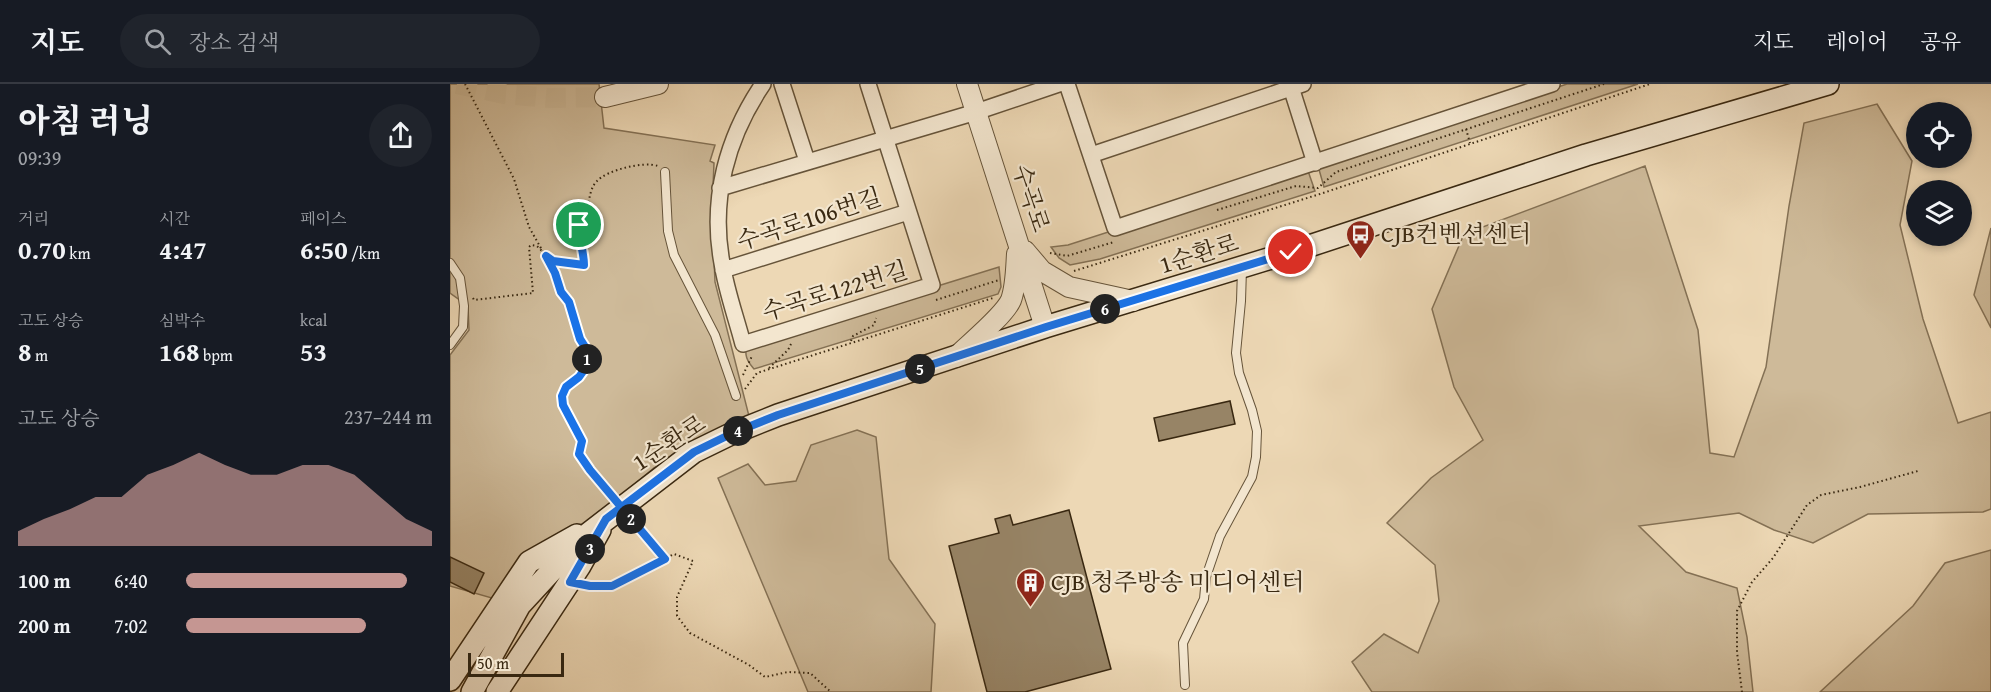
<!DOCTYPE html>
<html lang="ko">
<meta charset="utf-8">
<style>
:root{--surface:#171b24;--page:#20242c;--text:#f1f3f6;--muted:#9ea1a6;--line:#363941;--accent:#c59692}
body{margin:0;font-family:"Gentium Book Plus","Noto Serif KR",serif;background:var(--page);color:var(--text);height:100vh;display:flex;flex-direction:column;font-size:22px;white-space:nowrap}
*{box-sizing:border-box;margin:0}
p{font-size:20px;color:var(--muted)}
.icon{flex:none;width:33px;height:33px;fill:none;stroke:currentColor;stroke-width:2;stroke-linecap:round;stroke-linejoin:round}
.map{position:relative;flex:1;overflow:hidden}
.panel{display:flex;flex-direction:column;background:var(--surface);width:450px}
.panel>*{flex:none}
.controls{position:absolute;left:1456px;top:18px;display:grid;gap:12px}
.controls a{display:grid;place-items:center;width:66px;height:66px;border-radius:50%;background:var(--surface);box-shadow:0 3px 9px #0003;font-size:30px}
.scale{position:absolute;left:18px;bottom:15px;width:96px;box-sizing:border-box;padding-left:6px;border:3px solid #392811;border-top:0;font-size:16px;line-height:21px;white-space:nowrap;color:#392811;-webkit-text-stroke:4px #f3e6cf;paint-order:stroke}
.pin{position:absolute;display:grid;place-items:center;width:51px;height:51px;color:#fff;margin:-26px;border:3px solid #fff;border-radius:50%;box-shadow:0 2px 6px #0007}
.km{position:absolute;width:30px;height:30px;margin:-15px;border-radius:50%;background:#222;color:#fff;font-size:16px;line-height:30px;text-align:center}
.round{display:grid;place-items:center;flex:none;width:63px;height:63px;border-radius:32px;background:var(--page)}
.summary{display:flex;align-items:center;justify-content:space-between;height:102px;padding:0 18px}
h1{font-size:33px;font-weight:800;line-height:45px}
.figures{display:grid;grid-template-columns:repeat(3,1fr);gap:9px;height:102px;padding:6px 18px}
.figures div{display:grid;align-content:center}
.figures b{font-size:26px;font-weight:800}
.figures small{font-size:16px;font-weight:400}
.figures p{font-size:16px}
.chart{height:168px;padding:12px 18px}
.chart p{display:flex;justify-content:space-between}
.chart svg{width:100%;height:108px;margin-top:6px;fill:var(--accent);opacity:.7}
ul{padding:0 18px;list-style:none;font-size:20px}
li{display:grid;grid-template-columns:96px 72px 1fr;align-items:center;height:45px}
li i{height:15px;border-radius:8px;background:var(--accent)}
header{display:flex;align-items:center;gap:36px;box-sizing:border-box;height:84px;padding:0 30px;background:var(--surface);border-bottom:2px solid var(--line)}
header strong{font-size:28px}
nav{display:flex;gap:33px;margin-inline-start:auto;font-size:21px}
.search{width:420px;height:54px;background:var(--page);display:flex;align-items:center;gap:15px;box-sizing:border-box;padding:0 21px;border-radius:33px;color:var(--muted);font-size:22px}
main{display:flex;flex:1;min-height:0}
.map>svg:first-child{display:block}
.green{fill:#ceba99;stroke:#847155;stroke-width:1.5}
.building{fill:#978466;stroke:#392811;stroke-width:1.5}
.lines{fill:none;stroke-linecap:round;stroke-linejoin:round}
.tertiary-tunnel{stroke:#c9b594;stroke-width:20;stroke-dasharray:20 10;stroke-linecap:butt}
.service-casing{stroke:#66543a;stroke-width:10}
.minor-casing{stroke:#66543a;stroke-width:18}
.tertiary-casing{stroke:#66543a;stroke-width:22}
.secondary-casing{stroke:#392811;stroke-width:24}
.path{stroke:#392811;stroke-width:2;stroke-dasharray:1.5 3;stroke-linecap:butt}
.service{stroke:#f3e6cf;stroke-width:8}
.minor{stroke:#f3e6cf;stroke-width:15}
.tertiary{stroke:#f3e6cf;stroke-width:20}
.secondary{stroke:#f3e6cf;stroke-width:21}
.path-bridge{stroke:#392811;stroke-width:2;stroke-dasharray:1.5 3;stroke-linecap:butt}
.route-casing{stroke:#fff;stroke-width:12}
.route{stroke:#1a73e8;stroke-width:8}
.labels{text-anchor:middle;stroke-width:4.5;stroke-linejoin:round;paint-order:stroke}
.street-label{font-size:24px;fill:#392811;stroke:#f3e6cf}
.poi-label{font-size:24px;fill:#392811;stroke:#f3e6cf;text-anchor:start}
</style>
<header>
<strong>지도</strong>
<div class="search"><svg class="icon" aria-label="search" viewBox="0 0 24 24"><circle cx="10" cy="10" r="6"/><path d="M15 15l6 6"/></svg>장소 검색</div>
<nav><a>지도</a><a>레이어</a><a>공유</a></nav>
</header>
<main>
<section class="panel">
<div class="summary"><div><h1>아침 러닝</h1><p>09:39</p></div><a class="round"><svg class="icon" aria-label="share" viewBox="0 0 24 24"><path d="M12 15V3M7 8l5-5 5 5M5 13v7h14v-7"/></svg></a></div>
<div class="figures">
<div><p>거리</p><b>0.70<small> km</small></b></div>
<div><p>시간</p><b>4:47</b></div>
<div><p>페이스</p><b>6:50<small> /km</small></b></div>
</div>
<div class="figures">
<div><p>고도 상승</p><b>8<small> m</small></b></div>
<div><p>심박수</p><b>168<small> bpm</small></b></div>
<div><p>kcal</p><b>53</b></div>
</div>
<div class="chart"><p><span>고도 상승</span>237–244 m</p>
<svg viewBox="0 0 160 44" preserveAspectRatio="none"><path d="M0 44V38L10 33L20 29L30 24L40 24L50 15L60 11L70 6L80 11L90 15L100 15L110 11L120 11L130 15L140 24L150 33L160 38V44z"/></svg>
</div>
<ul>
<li><b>100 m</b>6:40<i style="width:90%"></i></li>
<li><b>200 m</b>7:02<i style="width:73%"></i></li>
</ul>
</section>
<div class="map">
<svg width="1541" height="608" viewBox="0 0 1541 608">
<rect width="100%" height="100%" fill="#edd8b5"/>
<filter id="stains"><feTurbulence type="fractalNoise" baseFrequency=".00333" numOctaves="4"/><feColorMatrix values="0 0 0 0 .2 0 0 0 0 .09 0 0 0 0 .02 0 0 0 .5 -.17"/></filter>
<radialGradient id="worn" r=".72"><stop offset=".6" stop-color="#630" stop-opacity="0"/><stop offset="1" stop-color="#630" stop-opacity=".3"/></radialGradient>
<path class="green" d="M0,0H149L154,44L265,61L260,77L264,79L262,127L265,198L300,336L204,384L91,479L59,519L0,502V271L19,246L18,222L0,209Z
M1117,0H1188L874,103L868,82Z
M1427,20L1462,77L1450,141L1473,235L1508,339L1541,328V425L1533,428L1418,430L1363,459L1324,446L1289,429L1189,442L1236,488L1287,504L1297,553L1303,608H922L902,578L934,550L968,569L989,517L985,481L937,439L981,394L1033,356L1004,303L982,225L1014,150L1195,82L1248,246L1260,369L1284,373L1316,283L1339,122L1354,39Z
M857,84L865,107L650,175L620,181L609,174L601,163L618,161Z
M1541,144V244L1524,211Z
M549,183L551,203L548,210L304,285C297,277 294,271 297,261Z
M407,346L426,353L439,475L485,540L481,608H358L268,394L298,380L315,401L346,397L361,361Z
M1541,466V608H1370L1463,522L1495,479Z"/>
<path class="building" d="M780,317L785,340L709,357L704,334Z
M619,426L661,585L575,608H537L499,462L549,449L545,435L560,431L563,441Z
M0,473L34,489L24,510L0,498Z"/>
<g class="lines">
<path class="tertiary-tunnel" d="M7,0L54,10L100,14L155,13"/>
<defs>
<path id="service" d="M215,88L218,147L224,171L265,251L286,312
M0,179L10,194L14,222L13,243L0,261
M735,601L733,559L754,515L756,493L770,452L802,393L806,373L807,347L802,326L789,289L786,269L791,217L792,185"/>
<path id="minor" d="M313,0C277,53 260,115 272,179C276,206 286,233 293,260L482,201L418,0
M332,0L357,77
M617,0L665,144L1102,0
M840,0L865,79
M641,71L853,0
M270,104L526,28L609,0
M273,186L458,128"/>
<path id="tertiary" d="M517,0L595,243
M155,13L208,0
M575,167L592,187L619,203L683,217
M506,273C519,260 554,232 561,216C566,202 566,185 567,170"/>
<path id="secondary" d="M0,596L79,478L127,451
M22,608L70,521L131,455L244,368L283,349L328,331L595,243L841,168L1136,71L1378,0
M47,608L130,482L150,446"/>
</defs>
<use href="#service" class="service-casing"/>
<use href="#minor" class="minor-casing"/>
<use href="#tertiary" class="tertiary-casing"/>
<use href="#secondary" class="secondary-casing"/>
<path class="path" d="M15,0L64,95L79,143L105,189L111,208L119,218L130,255L137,265V276L134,286L129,293L116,303L112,312L113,321L132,357L129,370L140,386
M1016,45L1020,59
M767,126L846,102L868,104L886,88L1154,0
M600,169L617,172L664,158
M97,173L103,177L134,181C134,169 127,156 129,144C130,138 134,133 136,127C140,117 139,105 147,97C157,86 194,77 208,82
M624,187L870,110L1200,0
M23,214L24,216L83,209L79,163L81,161L87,162L94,169
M486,216L549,196
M401,257L403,252L424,241L426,234
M319,284L338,266L341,260
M293,291L302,272
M295,305L307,289L543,214
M138,502H162L224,470L243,477L227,513V532L240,549L299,581L315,593L338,588L360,589L381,608
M1292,608L1287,568V527L1302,498L1323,474L1357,421L1371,411L1410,403L1468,387"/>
<use href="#service" class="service"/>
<use href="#minor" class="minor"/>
<use href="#tertiary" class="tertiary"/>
<use href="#secondary" class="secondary"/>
<path class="path-bridge" d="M140,386L215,475"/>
</g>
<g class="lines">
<defs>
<path id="route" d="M129,141C128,154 134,167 134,181L103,177L96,172L105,189L111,208L119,218L130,255L137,266V276L134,286L129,293L116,303L112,312L113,321L132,357L129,370L140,386L215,475L162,502H140L120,498L156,435L244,368L283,349L328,331L596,243L841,168"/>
</defs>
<use href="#route" class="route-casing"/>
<use href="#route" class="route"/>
</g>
<defs>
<symbol id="bus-pin" viewBox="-11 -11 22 30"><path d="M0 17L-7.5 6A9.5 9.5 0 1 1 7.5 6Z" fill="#8f2418" stroke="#f3e6cf"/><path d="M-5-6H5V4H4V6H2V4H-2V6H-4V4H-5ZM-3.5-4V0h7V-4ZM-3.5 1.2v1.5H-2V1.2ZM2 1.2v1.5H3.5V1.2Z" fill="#fff"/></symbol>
<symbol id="building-pin" viewBox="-11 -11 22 30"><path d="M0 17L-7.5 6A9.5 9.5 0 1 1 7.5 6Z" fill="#8f2418" stroke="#f3e6cf"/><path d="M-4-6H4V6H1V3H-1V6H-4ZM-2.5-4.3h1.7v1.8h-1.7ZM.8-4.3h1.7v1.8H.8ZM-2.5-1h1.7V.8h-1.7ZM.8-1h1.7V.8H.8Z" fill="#fff"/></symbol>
</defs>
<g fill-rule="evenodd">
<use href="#bus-pin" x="894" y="134" width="33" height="45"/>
<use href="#building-pin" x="564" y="482" width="33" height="45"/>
</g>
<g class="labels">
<g class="street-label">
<text transform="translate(581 114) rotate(72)" y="8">수곡로</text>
<text transform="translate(359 135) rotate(-18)" y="8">수곡로106번길</text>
<text transform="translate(749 170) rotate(-17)" y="8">1순환로</text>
<text transform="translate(385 207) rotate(-17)" y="8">수곡로122번길</text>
<text transform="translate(219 359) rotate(-33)" y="8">1순환로</text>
</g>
<g class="poi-label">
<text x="931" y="158">CJB컨벤션센터</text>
<text x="601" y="506">CJB 청주방송 미디어센터</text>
</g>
</g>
<rect width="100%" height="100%" filter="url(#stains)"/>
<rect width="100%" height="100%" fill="url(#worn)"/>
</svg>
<div class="controls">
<a><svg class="icon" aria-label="locate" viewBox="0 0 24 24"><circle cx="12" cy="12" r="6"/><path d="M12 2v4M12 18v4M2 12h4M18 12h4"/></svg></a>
<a><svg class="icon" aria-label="layers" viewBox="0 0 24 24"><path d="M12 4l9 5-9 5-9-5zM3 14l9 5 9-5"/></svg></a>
</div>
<div class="scale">50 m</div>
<div class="pin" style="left:129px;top:141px;background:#1e9e55"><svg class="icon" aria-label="arrive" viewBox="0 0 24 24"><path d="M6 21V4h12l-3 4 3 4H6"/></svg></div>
<div class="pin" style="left:841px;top:168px;background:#d93025"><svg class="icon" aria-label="check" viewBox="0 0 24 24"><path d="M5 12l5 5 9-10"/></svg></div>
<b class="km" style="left:137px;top:275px">1</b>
<b class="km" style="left:181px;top:435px">2</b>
<b class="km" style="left:140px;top:465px">3</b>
<b class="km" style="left:288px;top:347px">4</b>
<b class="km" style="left:470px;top:285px">5</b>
<b class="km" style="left:655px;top:225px">6</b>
</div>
</main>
